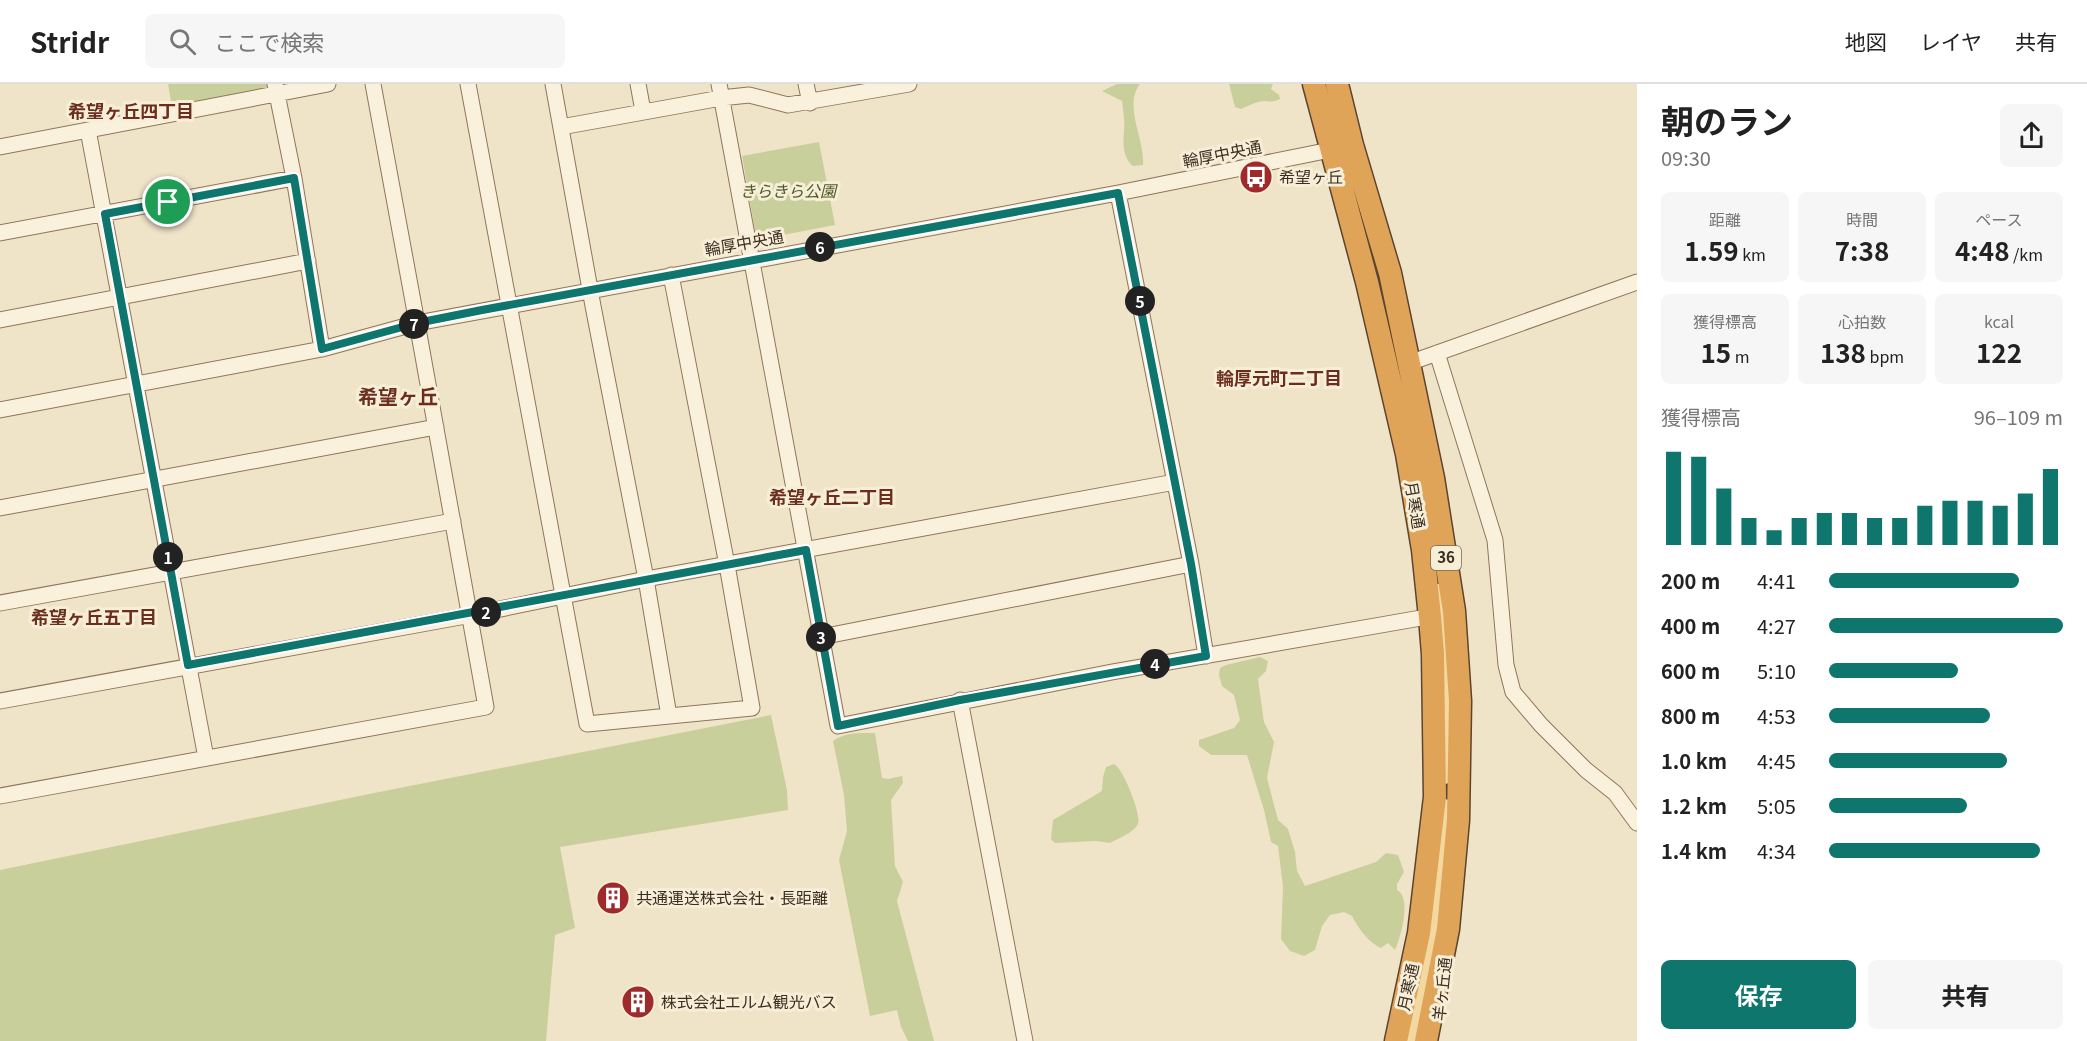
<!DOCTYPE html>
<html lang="ja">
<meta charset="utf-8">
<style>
:root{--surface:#fff;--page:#f6f6f6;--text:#222;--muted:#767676;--line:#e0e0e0;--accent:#0f766e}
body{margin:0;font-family:Georgia,"Noto Sans JP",serif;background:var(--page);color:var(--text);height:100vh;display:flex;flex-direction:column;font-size:22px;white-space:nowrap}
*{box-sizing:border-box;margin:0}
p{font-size:20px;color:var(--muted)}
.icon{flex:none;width:33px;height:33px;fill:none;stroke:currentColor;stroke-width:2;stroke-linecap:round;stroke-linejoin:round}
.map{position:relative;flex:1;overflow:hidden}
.details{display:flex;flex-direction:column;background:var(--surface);width:450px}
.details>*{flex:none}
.pin{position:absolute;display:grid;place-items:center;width:51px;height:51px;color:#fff;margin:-26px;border:3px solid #fff;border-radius:50%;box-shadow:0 2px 6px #0007}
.km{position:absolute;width:30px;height:30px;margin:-15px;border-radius:50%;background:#222;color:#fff;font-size:16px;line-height:30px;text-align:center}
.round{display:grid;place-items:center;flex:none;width:63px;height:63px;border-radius:9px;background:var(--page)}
.summary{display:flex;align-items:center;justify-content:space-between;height:102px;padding:0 24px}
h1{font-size:33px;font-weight:700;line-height:45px}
.metrics{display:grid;grid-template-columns:repeat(3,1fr);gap:9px;height:102px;padding:6px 24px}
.metrics div{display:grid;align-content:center;border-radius:9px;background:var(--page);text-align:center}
.metrics b{font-size:26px;font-weight:700}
.metrics small{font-size:16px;font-weight:400}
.metrics p{font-size:16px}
.chart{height:168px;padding:12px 24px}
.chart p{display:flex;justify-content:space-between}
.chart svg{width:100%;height:108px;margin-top:6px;stroke:var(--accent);stroke-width:6}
.cta{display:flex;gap:12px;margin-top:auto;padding:12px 24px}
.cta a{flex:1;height:69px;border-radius:9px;background:var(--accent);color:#fff;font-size:24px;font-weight:700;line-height:69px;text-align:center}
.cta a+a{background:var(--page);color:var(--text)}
ul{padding:0 24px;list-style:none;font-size:20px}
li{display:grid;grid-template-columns:96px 72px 1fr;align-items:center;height:45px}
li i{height:15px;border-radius:8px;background:var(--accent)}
header{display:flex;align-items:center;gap:36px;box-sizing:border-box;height:84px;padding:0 30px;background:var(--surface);border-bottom:2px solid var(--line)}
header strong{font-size:28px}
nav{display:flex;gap:33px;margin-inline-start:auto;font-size:21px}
.search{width:420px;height:54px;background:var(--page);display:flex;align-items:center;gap:15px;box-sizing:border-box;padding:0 21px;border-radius:9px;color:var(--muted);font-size:22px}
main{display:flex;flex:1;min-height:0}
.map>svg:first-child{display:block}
.green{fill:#c9cf9b}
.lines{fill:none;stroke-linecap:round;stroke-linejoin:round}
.minor-casing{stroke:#8d765c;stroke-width:17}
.major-casing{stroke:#5b4430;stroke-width:22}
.highway-casing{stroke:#5b4430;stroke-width:25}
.minor{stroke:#faf1dc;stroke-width:15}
.major{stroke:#f3d9a0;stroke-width:20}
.highway{stroke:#e0a458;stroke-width:22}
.route-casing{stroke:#fff;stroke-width:12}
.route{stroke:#0f766e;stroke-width:8}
.labels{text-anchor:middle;stroke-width:6;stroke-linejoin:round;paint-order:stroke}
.shield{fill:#f7eed8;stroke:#756857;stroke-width:1.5}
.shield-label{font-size:15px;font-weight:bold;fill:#3d2e20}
.street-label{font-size:16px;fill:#3d2e20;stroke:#f7eed8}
.poi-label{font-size:16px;fill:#3d2e20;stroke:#f7eed8;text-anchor:start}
.park-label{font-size:16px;font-style:italic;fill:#4d5a26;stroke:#f7eed8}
.neighbourhood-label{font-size:18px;font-weight:bold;fill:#6b2e1e;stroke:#f7eed8}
.quarter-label{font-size:20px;font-weight:bold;fill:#6b2e1e;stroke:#f7eed8}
</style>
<header>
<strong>Stridr</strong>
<div class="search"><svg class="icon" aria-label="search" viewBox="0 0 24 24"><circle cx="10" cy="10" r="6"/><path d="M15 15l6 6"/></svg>ここで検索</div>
<nav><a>地図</a><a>レイヤ</a><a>共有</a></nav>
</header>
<main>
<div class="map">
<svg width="1637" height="957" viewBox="0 0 1637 957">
<rect width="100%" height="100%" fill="#f0e4c8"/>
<path class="green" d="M168,0H275L277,11L173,30Z
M1117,0H1140C1123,22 1145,55 1143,81L1133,82C1122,73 1123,58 1124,46C1125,37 1123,26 1122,17L1102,7Z
M1229,0H1273L1271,5L1279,11L1280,15C1273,18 1271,18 1265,17C1257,17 1248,22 1241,25L1235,23Z
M819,58L835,141L762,155L756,152L742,72Z
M1260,573L1268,577L1266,587L1258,595L1264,638L1274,658L1267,694L1278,736L1288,745L1295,768L1297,787L1305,802L1376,778L1386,769L1398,771L1404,788L1397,800V806C1412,813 1401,853 1395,866L1388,859L1381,864C1368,858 1358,844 1352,832L1344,828L1330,831L1322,842L1315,866L1304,872L1290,867L1281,855L1283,803L1278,762L1271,758L1264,726L1247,671H1211L1199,662V656L1234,644L1240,636L1234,611L1222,602L1219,591L1220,584L1226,581Z
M771,631L787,706L788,726L560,763L575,844L555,851L546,957H0V786L379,708Z
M875,649L882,694L888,695L902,692L903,699L891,716L895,782L903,798L897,817L934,957H908L901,943L897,926L870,932L839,776L847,747L844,711L833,657C845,648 860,649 875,649Z
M1114,680C1124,685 1142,733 1138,740C1133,749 1119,754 1110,759L1096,757L1055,759L1051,755L1053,736L1102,707L1103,693L1106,683Z"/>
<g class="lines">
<defs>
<path id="minor" d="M275,0L294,94L322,265
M373,0L417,239L1118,109L1340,64
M468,0L587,640L752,624L727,481L671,191
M553,0L593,222L646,495L669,632
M638,0L643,27
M719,0L838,642L1112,588L1438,531
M806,0L810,19
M561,43L721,14L749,11L788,21L909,0
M88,46L206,674
M0,63L328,0
M1118,109L1191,480L1206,572
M0,149L294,94
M0,236L308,177
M1437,269L1495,456L1506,581L1513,608L1541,641L1586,686L1615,709L1637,739
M1409,279L1637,198
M0,326L322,265L417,239L486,623L0,712
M0,424L436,343
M0,519L453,437
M821,553L1191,480
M960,616L1025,957
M0,617L471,531L646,495L1175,398"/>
<path id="major" d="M1438,510L1444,561L1445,690
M1411,957L1434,826L1444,725"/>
<path id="highway" d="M1314,0L1367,198L1407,370L1423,466L1430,533L1433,570L1435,713L1419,849L1396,957
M1337,0L1352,61L1390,189L1433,394L1454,527L1460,617L1458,736L1448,845L1426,957"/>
</defs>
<use href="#minor" class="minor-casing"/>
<use href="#major" class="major-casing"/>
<use href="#highway" class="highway-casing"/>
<use href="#minor" class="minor"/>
<use href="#major" class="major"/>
<use href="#highway" class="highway"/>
</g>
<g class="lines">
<defs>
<path id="route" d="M294,94L322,265L417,239L482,226L1118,109L1191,480L1206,572L960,616L838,642L806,466C600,505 394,544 188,581L105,130Z"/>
</defs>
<use href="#route" class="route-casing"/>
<use href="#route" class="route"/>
</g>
<defs>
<symbol id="bus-disc" viewBox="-11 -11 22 22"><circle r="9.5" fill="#9e2a2b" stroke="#f7eed8"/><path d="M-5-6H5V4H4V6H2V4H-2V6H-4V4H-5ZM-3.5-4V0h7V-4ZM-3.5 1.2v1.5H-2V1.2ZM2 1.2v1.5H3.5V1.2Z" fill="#fff"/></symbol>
<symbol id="building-disc" viewBox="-11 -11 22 22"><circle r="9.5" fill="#9e2a2b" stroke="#f7eed8"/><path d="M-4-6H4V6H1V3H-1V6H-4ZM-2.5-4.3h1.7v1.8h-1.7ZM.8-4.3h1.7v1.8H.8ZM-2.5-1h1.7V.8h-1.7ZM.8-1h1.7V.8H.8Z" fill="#fff"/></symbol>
</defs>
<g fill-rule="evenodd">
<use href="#bus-disc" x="1237" y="74" width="38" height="38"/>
<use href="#building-disc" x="594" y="795" width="38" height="38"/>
<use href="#building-disc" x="619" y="899" width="38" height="38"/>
</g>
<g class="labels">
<rect class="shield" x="1431" y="462" width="30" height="24" rx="4.5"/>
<g class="shield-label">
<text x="1446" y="479">36</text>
</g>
<g class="street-label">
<text transform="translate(1222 70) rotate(-11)" y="6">輪厚中央通</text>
<text transform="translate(744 159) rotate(-10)" y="6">輪厚中央通</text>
<text transform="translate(1415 421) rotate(80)" y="6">月寒通</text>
<text transform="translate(1408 903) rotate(-78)" y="6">月寒通</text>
<text transform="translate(1442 905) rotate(-84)" y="6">羊ヶ丘通</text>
</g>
<g class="poi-label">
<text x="1279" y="99">希望ヶ丘</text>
<text x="636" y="820">共通運送株式会社・長距離</text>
<text x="661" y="924">株式会社エルム観光バス</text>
</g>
<g class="park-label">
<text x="788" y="113">きらきら公園</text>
</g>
<g class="neighbourhood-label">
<text x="131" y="34">希望ヶ丘四丁目</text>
<text x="1279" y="301">輪厚元町二丁目</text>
<text x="832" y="420">希望ヶ丘二丁目</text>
<text x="94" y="540">希望ヶ丘五丁目</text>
</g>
<g class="quarter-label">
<text x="398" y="320">希望ヶ丘</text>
</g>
</g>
</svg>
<div class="pin" style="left:168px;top:118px;background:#1e9e55"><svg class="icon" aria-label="arrive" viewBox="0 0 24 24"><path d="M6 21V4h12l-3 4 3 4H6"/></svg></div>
<b class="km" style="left:168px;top:473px">1</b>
<b class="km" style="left:486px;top:528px">2</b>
<b class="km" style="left:821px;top:553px">3</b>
<b class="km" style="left:1155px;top:580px">4</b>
<b class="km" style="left:1140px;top:217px">5</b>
<b class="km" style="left:820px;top:163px">6</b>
<b class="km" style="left:414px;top:240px">7</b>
</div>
<section class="details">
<div class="summary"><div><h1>朝のラン</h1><p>09:30</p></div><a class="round"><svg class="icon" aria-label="share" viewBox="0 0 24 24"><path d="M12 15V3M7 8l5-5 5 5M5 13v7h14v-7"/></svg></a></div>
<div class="metrics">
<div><p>距離</p><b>1.59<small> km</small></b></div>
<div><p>時間</p><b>7:38</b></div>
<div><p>ペース</p><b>4:48<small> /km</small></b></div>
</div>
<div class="metrics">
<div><p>獲得標高</p><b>15<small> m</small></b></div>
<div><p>心拍数</p><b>138<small> bpm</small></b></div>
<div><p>kcal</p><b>122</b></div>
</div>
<div class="chart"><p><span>獲得標高</span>96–109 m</p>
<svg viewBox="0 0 160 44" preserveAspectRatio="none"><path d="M5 44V6M15 44V8M25 44V21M35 44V33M45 44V38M55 44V33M65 44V31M75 44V31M85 44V33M95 44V33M105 44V28M115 44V26M125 44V26M135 44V28M145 44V23M155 44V13"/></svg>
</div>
<ul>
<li><b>200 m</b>4:41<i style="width:81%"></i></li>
<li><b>400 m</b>4:27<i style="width:100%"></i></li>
<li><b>600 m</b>5:10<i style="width:55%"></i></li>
<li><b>800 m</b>4:53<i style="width:69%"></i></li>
<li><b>1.0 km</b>4:45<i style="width:76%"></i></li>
<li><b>1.2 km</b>5:05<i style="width:59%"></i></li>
<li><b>1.4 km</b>4:34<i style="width:90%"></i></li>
</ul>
<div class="cta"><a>保存</a><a>共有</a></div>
</section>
</main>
